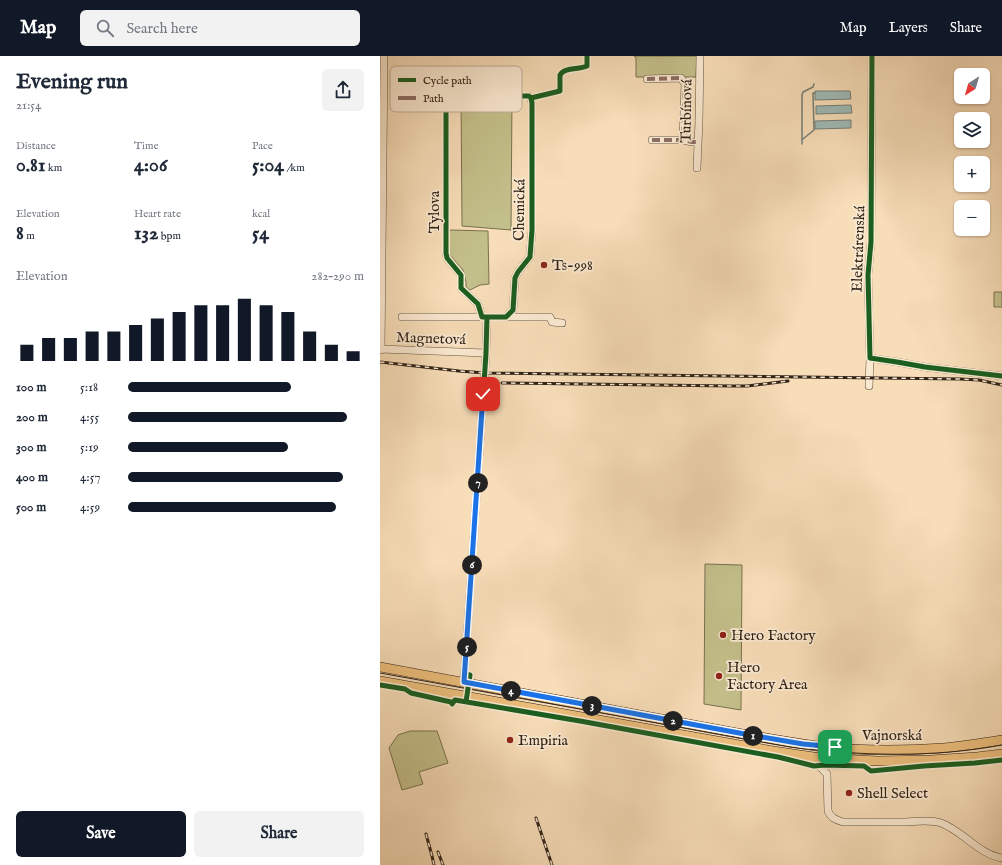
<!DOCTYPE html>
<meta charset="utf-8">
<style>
:root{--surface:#fff;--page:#f2f2f3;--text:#1f2937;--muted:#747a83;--accent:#111827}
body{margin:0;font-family:"IM FELL English",serif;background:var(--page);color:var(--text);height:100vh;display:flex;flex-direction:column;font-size:15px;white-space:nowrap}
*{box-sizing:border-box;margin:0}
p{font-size:13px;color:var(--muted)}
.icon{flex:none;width:22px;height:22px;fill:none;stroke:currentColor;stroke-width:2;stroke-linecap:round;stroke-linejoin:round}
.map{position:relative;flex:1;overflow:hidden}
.details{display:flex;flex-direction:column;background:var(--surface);width:380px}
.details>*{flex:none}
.needle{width:26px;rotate:217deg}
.buttons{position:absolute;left:574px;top:12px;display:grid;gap:8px}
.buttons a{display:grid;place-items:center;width:36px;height:36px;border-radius:6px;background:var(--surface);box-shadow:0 1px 3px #0004;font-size:20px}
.pin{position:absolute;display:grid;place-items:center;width:34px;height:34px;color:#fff;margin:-17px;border-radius:8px;box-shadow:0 2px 6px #0006}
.km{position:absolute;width:20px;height:20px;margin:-10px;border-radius:50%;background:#222;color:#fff;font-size:11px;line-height:20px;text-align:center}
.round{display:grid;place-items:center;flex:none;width:42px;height:42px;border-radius:6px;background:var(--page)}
.summary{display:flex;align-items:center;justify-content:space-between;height:68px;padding:0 16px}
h1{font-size:22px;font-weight:700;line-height:30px}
.figures{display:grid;grid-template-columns:repeat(3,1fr);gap:6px;height:68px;padding:4px 16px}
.figures div{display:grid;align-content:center}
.figures b{font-size:20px;font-weight:700}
.figures small{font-size:11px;font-weight:400}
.figures p{font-size:11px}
.chart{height:112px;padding:8px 16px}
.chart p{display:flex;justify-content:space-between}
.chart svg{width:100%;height:72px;margin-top:4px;stroke:var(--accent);stroke-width:6}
.button{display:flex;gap:8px;margin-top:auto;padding:8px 16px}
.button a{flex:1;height:46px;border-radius:6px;background:var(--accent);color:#fff;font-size:16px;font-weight:700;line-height:46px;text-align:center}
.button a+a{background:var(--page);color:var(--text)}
ul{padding:0 16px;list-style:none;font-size:13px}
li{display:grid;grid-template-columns:64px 48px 1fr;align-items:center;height:30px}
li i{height:10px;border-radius:5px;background:var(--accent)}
header{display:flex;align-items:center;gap:24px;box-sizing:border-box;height:56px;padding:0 20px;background:var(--accent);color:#fff}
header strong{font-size:19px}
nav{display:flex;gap:22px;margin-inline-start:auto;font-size:14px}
.search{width:280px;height:36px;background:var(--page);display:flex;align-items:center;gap:10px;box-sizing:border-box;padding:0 14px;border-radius:6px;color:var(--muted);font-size:15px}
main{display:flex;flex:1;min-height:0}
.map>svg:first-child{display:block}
.green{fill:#c3bf8a;stroke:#7a7150}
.water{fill:#9fbab7;stroke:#737e77}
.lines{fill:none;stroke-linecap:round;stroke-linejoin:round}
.stream{stroke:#737e77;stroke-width:1.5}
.minor-casing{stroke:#62523f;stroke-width:8}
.major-casing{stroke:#312317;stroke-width:10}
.minor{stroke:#fae9d1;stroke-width:7}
.major{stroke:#ecbe7c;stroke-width:9}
.tram{stroke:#312317;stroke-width:1}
.rail-casing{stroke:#312317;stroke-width:3}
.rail{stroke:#fae9d1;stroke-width:1.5;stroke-dasharray:4.5;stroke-linecap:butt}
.quiet{stroke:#8d6e63;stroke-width:4;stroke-dasharray:8 4;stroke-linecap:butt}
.cycleway-casing{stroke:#fae9d1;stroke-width:8}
.cycleway{stroke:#1b5e20;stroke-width:5}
.route-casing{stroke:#fff;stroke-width:8}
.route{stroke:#1a73e8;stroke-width:5}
.poi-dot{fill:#8f2418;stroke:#fae9d1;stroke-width:1.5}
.labels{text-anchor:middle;stroke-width:3.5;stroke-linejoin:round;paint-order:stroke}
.street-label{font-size:15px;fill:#312317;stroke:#fae9d1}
.poi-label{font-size:15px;fill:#312317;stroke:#fae9d1;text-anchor:start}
.key{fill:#fae9d1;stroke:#beae99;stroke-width:1}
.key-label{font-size:11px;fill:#312317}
</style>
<header>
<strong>Map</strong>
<div class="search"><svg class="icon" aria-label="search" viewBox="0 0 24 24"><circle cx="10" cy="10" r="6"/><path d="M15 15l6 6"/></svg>Search here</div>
<nav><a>Map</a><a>Layers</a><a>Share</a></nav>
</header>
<main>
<section class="details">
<div class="summary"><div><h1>Evening run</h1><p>21:54</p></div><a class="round"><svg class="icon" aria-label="share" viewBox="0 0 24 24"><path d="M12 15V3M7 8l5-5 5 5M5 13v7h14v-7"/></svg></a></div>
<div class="figures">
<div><p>Distance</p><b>0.81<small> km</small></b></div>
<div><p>Time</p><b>4:06</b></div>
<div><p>Pace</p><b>5:04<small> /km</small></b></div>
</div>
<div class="figures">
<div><p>Elevation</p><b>8<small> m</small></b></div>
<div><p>Heart rate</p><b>132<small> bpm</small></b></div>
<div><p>kcal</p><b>54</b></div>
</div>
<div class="chart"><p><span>Elevation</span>282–290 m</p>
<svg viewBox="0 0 160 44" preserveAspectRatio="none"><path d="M5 44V34M15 44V30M25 44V30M35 44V26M45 44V26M55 44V22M65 44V18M75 44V14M85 44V10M95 44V10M105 44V6M115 44V10M125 44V14M135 44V26M145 44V34M155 44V38"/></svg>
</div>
<ul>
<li><b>100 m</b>5:18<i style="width:69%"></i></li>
<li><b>200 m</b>4:55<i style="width:93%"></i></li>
<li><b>300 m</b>5:19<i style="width:68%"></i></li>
<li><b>400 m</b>4:57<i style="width:91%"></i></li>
<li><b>500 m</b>4:59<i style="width:88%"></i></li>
</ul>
<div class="button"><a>Save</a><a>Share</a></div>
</section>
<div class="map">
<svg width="622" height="809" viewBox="0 0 622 809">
<rect width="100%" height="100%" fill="#f7ddb8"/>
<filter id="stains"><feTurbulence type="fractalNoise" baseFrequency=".005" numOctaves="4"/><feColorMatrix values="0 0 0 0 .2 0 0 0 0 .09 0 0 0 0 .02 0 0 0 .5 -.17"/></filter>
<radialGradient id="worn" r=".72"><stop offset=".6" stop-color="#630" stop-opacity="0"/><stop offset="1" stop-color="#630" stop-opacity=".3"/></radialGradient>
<path class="green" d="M254,0H317L316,21H256V2Z
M81,40L132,41L131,174L82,170Z
M71,174L108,175L109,228L100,229L90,234L86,231V226L83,214L68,197V176Z
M614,236H622V251H614Z
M325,508L362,509L361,654L324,648Z
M30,675H57L68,707L39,716L43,728L22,734L9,692L18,679Z"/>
<path class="water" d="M435,35H470L471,43L435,44Z
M471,49L472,57L436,58V50Z
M471,64V72L435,73V65Z"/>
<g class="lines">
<path class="stream" d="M423,83L434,74L433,37H435
M422,88V39L423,36L433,31L434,28"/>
<defs>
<path id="minor" d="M267,23L301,22L305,28L303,84
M272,84H303L312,86H318
M317,112L319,65L320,0
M22,261H170L172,266L182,267
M102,261L98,248L81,232V219L67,202L66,197V50L71,40H149L151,42L152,47V174L150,201L138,216L135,222L133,254L126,261
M0,293L106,297
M1,294L4,0
M490,302L517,306L545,311L622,320
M489,330L490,302L488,219L491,186L492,0
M84,626L106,297L107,261
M422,701L438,709L447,718L448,755C451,762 456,764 463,766C482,766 502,766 521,766C534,766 549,763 561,767C583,775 598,798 622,802"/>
<path id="major" d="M0,611L351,676C379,681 407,686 436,690C478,695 522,695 564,692C584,690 603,687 622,684
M0,625L393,695L440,702L498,705L551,704L597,701L622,698"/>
</defs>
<use href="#minor" class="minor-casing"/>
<use href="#major" class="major-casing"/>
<use href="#minor" class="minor"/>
<use href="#major" class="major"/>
<path class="tram" d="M0,617L410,691C481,700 552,702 622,689"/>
<defs>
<path id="rail" d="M0,306L79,315L105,317L580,323L599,324L622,329
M122,327L351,330H367L408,325
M156,762L172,809
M46,778L52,800L54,809
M58,796L63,809"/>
</defs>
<use href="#rail" class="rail-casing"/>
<use href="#rail" class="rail"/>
<path class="quiet" d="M267,23L301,22L305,28L303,84
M272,84H303L312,86H318"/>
<defs>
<path id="cycleway" d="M492,0L491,186L488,219L490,302L517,306L545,311L622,320
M71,40H149L151,42L152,47V174L150,201L138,216L135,222L133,254L126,261H102L98,248L81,232V219L67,202L66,197V50Z
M151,42L180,35V19C185,11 198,14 207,10V0
M0,629L25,633L31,637L71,646L72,648L75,644L200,665L398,701L434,710L445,709L484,710L491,715L544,710L595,707L622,704
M86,646L90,619L85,618L106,297L107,261"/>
</defs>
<use href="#cycleway" class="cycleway-casing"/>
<use href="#cycleway" class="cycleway"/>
</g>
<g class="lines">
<defs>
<path id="route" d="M103,338L84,626L370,679L423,688L455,691"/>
</defs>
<use href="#route" class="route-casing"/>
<use href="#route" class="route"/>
</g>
<g class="poi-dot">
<circle cx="164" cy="209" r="4"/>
<circle cx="343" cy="579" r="4"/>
<circle cx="339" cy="620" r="4"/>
<circle cx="130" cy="684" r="4"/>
<circle cx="469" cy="737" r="4"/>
</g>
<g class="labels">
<g class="street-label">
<text transform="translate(306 55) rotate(-89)" y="5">Turbínová</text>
<text transform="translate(139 154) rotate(-89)" y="5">Chemická</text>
<text transform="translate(54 156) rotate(-90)" y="5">Tylova</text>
<text transform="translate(478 193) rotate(-88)" y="5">Elektrárenská</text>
<text transform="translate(51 282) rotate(2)" y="5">Magnetová</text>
<text x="512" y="684">Vajnorská</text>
</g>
<g class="poi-label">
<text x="172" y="214">Ts-998</text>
<text x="351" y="584">Hero Factory</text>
<text x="347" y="616">Hero<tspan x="347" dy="17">Factory Area</tspan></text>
<text x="138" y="689">Empiria</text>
<text x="477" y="742">Shell Select</text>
</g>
</g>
<rect x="10" y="10" width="132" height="46" rx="6" class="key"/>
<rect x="18" y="22" width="18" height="4" fill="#1b5e20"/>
<rect x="18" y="40" width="18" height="4" fill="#8d6e63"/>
<g class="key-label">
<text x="43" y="28">Cycle path</text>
<text x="43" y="46">Path</text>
</g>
<rect width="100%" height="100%" filter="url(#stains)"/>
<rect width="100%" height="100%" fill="url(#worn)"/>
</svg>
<div class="buttons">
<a><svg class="needle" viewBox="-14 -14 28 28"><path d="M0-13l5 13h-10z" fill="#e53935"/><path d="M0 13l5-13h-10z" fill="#747a83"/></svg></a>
<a><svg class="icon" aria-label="layers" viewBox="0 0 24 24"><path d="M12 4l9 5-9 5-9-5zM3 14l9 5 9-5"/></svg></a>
<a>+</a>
<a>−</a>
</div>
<div class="pin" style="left:455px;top:691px;background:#1e9e55"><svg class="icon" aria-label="arrive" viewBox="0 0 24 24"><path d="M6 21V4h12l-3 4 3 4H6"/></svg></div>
<div class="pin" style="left:103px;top:338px;background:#d93025"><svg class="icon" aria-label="check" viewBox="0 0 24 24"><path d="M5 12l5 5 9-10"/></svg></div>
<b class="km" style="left:373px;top:680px">1</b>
<b class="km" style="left:293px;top:665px">2</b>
<b class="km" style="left:212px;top:650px">3</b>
<b class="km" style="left:131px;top:635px">4</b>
<b class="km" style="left:87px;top:591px">5</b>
<b class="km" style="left:92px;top:509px">6</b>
<b class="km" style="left:98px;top:427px">7</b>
</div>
</main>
